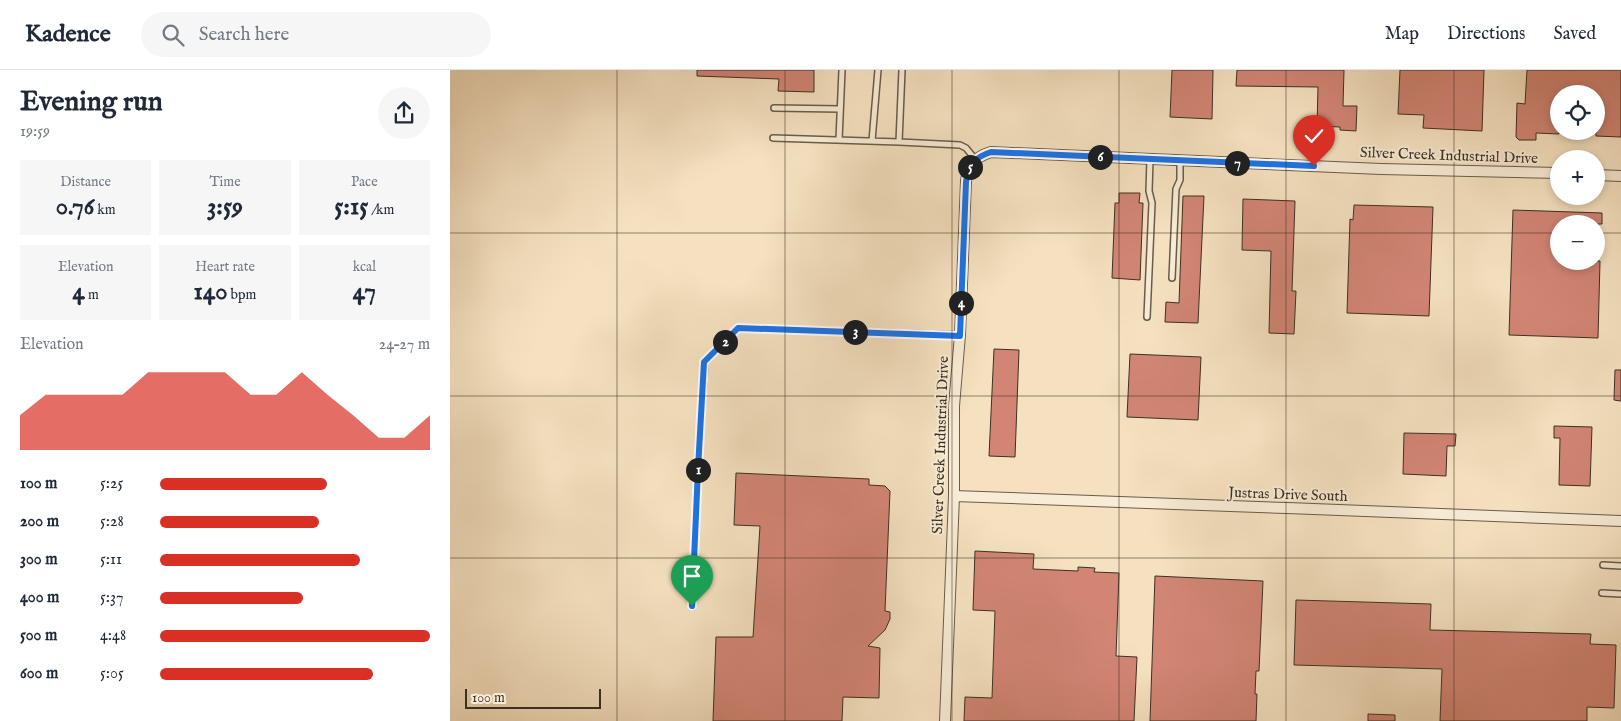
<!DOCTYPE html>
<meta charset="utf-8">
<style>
:root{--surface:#fff;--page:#f6f6f7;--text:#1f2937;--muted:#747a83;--line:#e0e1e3;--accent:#d93025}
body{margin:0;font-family:"IM FELL English",serif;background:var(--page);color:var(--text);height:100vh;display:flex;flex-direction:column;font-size:19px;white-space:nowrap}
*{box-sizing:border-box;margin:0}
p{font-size:16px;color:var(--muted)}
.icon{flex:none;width:28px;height:28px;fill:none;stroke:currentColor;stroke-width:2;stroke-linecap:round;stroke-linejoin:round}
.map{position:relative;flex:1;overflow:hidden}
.sheet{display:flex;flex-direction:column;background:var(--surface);width:450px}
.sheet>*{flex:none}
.controls{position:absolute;left:1100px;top:15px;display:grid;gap:10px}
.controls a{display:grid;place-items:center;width:55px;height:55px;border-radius:50%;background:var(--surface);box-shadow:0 2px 8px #0003;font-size:25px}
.scale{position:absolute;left:15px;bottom:12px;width:136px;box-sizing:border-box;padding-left:5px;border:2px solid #3c3023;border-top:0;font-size:14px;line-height:18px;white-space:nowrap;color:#3c3023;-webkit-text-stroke:4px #f8ecd6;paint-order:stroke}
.pin{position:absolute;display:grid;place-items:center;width:42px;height:42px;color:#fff;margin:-51px -21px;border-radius:50% 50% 50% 0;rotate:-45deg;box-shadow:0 0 5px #0007}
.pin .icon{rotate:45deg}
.km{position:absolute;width:25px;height:25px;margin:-12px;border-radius:50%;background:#222;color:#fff;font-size:14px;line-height:25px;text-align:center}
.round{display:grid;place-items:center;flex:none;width:52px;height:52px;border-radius:26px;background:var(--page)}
.headline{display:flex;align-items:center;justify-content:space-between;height:85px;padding:0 20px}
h1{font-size:28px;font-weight:700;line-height:38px}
.stats{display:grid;grid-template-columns:repeat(3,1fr);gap:8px;height:85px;padding:5px 20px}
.stats div{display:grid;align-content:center;border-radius:0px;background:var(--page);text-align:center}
.stats b{font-size:25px;font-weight:700}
.stats small{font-size:14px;font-weight:400}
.stats p{font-size:14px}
.chart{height:140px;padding:10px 20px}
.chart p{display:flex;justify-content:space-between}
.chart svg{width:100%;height:90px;margin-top:5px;fill:var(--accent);opacity:.7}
ul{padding:0 20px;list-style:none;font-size:16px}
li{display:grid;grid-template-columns:80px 60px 1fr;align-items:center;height:38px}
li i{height:12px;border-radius:6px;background:var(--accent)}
header{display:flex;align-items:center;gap:30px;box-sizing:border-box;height:70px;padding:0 25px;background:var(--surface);border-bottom:1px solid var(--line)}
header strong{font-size:24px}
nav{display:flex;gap:28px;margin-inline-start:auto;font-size:18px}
.search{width:350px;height:45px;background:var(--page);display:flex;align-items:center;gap:12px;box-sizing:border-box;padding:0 18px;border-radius:28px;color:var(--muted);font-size:19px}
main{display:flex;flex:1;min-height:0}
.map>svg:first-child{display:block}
.building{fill:#d28575;stroke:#3c3023}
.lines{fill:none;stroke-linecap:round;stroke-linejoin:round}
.lane-casing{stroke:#6a5c4a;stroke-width:8}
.street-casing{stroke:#6a5c4a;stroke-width:12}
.lane{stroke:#f8ecd6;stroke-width:5}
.street{stroke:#f8ecd6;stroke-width:10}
.route-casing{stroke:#fff;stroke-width:10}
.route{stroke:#1a73e8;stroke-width:6}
.grid{fill:none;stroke:#3c3023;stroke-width:1;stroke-opacity:0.55}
.labels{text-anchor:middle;stroke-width:4;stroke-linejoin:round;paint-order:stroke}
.street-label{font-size:15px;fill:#3c3023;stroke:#f8ecd6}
</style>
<header>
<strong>Kadence</strong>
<div class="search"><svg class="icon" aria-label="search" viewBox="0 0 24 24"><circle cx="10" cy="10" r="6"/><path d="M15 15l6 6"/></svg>Search here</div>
<nav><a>Map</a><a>Directions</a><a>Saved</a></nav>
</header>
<main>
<section class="sheet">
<div class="headline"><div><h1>Evening run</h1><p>19:59</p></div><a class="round"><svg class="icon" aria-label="share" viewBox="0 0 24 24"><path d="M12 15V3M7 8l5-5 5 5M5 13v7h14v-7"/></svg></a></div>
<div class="stats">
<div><p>Distance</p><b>0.76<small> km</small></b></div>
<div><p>Time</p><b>3:59</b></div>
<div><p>Pace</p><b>5:15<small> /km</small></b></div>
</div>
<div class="stats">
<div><p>Elevation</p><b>4<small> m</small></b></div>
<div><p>Heart rate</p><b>140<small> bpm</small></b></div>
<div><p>kcal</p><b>47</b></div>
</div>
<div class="chart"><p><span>Elevation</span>24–27 m</p>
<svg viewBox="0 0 160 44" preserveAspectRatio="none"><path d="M0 44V27L10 17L20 17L30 17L40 17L50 6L60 6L70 6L80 6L90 17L100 17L110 6L120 17L130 27L140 38L150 38L160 27V44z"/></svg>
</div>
<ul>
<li><b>100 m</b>5:25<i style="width:62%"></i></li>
<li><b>200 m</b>5:28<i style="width:59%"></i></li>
<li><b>300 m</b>5:11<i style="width:74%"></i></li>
<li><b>400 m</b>5:37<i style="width:53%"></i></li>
<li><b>500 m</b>4:48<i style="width:100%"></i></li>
<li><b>600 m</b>5:05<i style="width:79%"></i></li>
</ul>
</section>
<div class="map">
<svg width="1171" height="651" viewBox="0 0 1171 651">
<rect width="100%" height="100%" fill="#f5e1c0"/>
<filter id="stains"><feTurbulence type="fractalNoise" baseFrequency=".004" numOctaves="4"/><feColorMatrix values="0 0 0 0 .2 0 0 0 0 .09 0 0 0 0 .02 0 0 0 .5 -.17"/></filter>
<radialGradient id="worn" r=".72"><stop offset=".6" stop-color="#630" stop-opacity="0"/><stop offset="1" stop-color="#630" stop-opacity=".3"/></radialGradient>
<path class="building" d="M247,0H364V22L328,21L329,9L247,6Z
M722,0H763L762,49L720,47Z
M787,0H894L893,36H907L906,61L890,60V57L867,56L868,17L786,16Z
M950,0H1034L1032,61L973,58L974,45L948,44Z
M1077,0H1171V67L1146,66V24H1109V64L1086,63V70H1069L1066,67L1067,33L1075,34Z
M669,123H690L689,133H693L690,210L662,208L665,133H669Z
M733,126H754L748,253L715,252L716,232L729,233Z
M793,129L845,131L842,221H846L844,264L819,263L821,181L792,180Z
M904,135L983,137L979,246L897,243L900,149L903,150Z
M1063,140L1152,143V154H1109V191H1150L1148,268L1059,265Z
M544,279L569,280L565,387L539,386Z
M680,284L751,287L748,350L677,347Z
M1165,300H1171V331L1164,330Z
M1104,356L1142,357L1140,416L1109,415L1110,368H1104Z
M954,363L1006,364L1005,376H997L996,406L953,404Z
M286,403L419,409V415L435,416L440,421L435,541L440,542V549L435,560L418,576L430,578L429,628L393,627L392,651H263L266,567H303L310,456L284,455Z
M525,481L584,484L583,499L628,501V497L645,498L644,502L669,503L666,586L687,587L684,651H514L515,627L542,628L545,541L523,540Z
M705,506L813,511L809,601H806L805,624H807L806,651H700Z
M846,530L981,534L980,560L1141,564L1140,574L1166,575L1164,638L1137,637V651H990L992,599L844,595Z
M918,644L945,645V651H918Z"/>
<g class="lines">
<defs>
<path id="lane" d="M324,38L390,39
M323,68L449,72L510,75L516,78L525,89
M389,70L392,0
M422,71L428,0
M449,72L452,0
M722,208L726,119L730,110V91
M697,247L702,133L699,121L700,89
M1153,495L1171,496
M1152,523L1171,524
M242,537L248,399L255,292L288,258L510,265"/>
<path id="street" d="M1146,105L1171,106
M504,426C726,435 949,441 1171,451
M495,651L504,426V336L510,265L516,111C518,95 525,87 541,82L931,99L1109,103"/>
</defs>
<use href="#lane" class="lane-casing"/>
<use href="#street" class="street-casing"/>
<use href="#lane" class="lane"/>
<use href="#street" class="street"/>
</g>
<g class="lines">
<defs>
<path id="route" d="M242,536L248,399L254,292L288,258L510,266L516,112C518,95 525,87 541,82L864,96"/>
</defs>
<use href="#route" class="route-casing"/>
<use href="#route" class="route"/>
</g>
<path class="grid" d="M167,0V651M335,0V651M502,0V651M669,0V651M836,0V651M1004,0V651M0,163H1109M1146,163H1171M0,326H1171M0,488H1171"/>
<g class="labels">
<g class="street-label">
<text transform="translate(999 85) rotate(2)" y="5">Silver Creek Industrial Drive</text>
<text transform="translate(490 375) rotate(-88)" y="5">Silver Creek Industrial Drive</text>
<text transform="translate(838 424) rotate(2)" y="5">Justras Drive South</text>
</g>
</g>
<rect width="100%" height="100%" filter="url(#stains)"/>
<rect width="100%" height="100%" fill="url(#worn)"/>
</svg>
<div class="controls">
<a><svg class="icon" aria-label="locate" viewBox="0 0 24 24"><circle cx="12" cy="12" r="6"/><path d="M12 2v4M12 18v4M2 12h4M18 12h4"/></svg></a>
<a>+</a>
<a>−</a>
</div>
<div class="scale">100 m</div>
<div class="pin" style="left:242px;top:536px;background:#1e9e55"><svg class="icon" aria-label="arrive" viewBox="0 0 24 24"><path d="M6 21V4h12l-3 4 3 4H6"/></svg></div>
<div class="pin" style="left:864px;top:96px;background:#d93025"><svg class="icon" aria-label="check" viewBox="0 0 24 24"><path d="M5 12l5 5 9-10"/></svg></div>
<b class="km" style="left:248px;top:400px">1</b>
<b class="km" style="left:275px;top:272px">2</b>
<b class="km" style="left:405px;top:262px">3</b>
<b class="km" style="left:511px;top:233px">4</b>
<b class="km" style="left:520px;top:97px">5</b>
<b class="km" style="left:650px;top:87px">6</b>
<b class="km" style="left:787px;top:93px">7</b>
</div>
</main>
